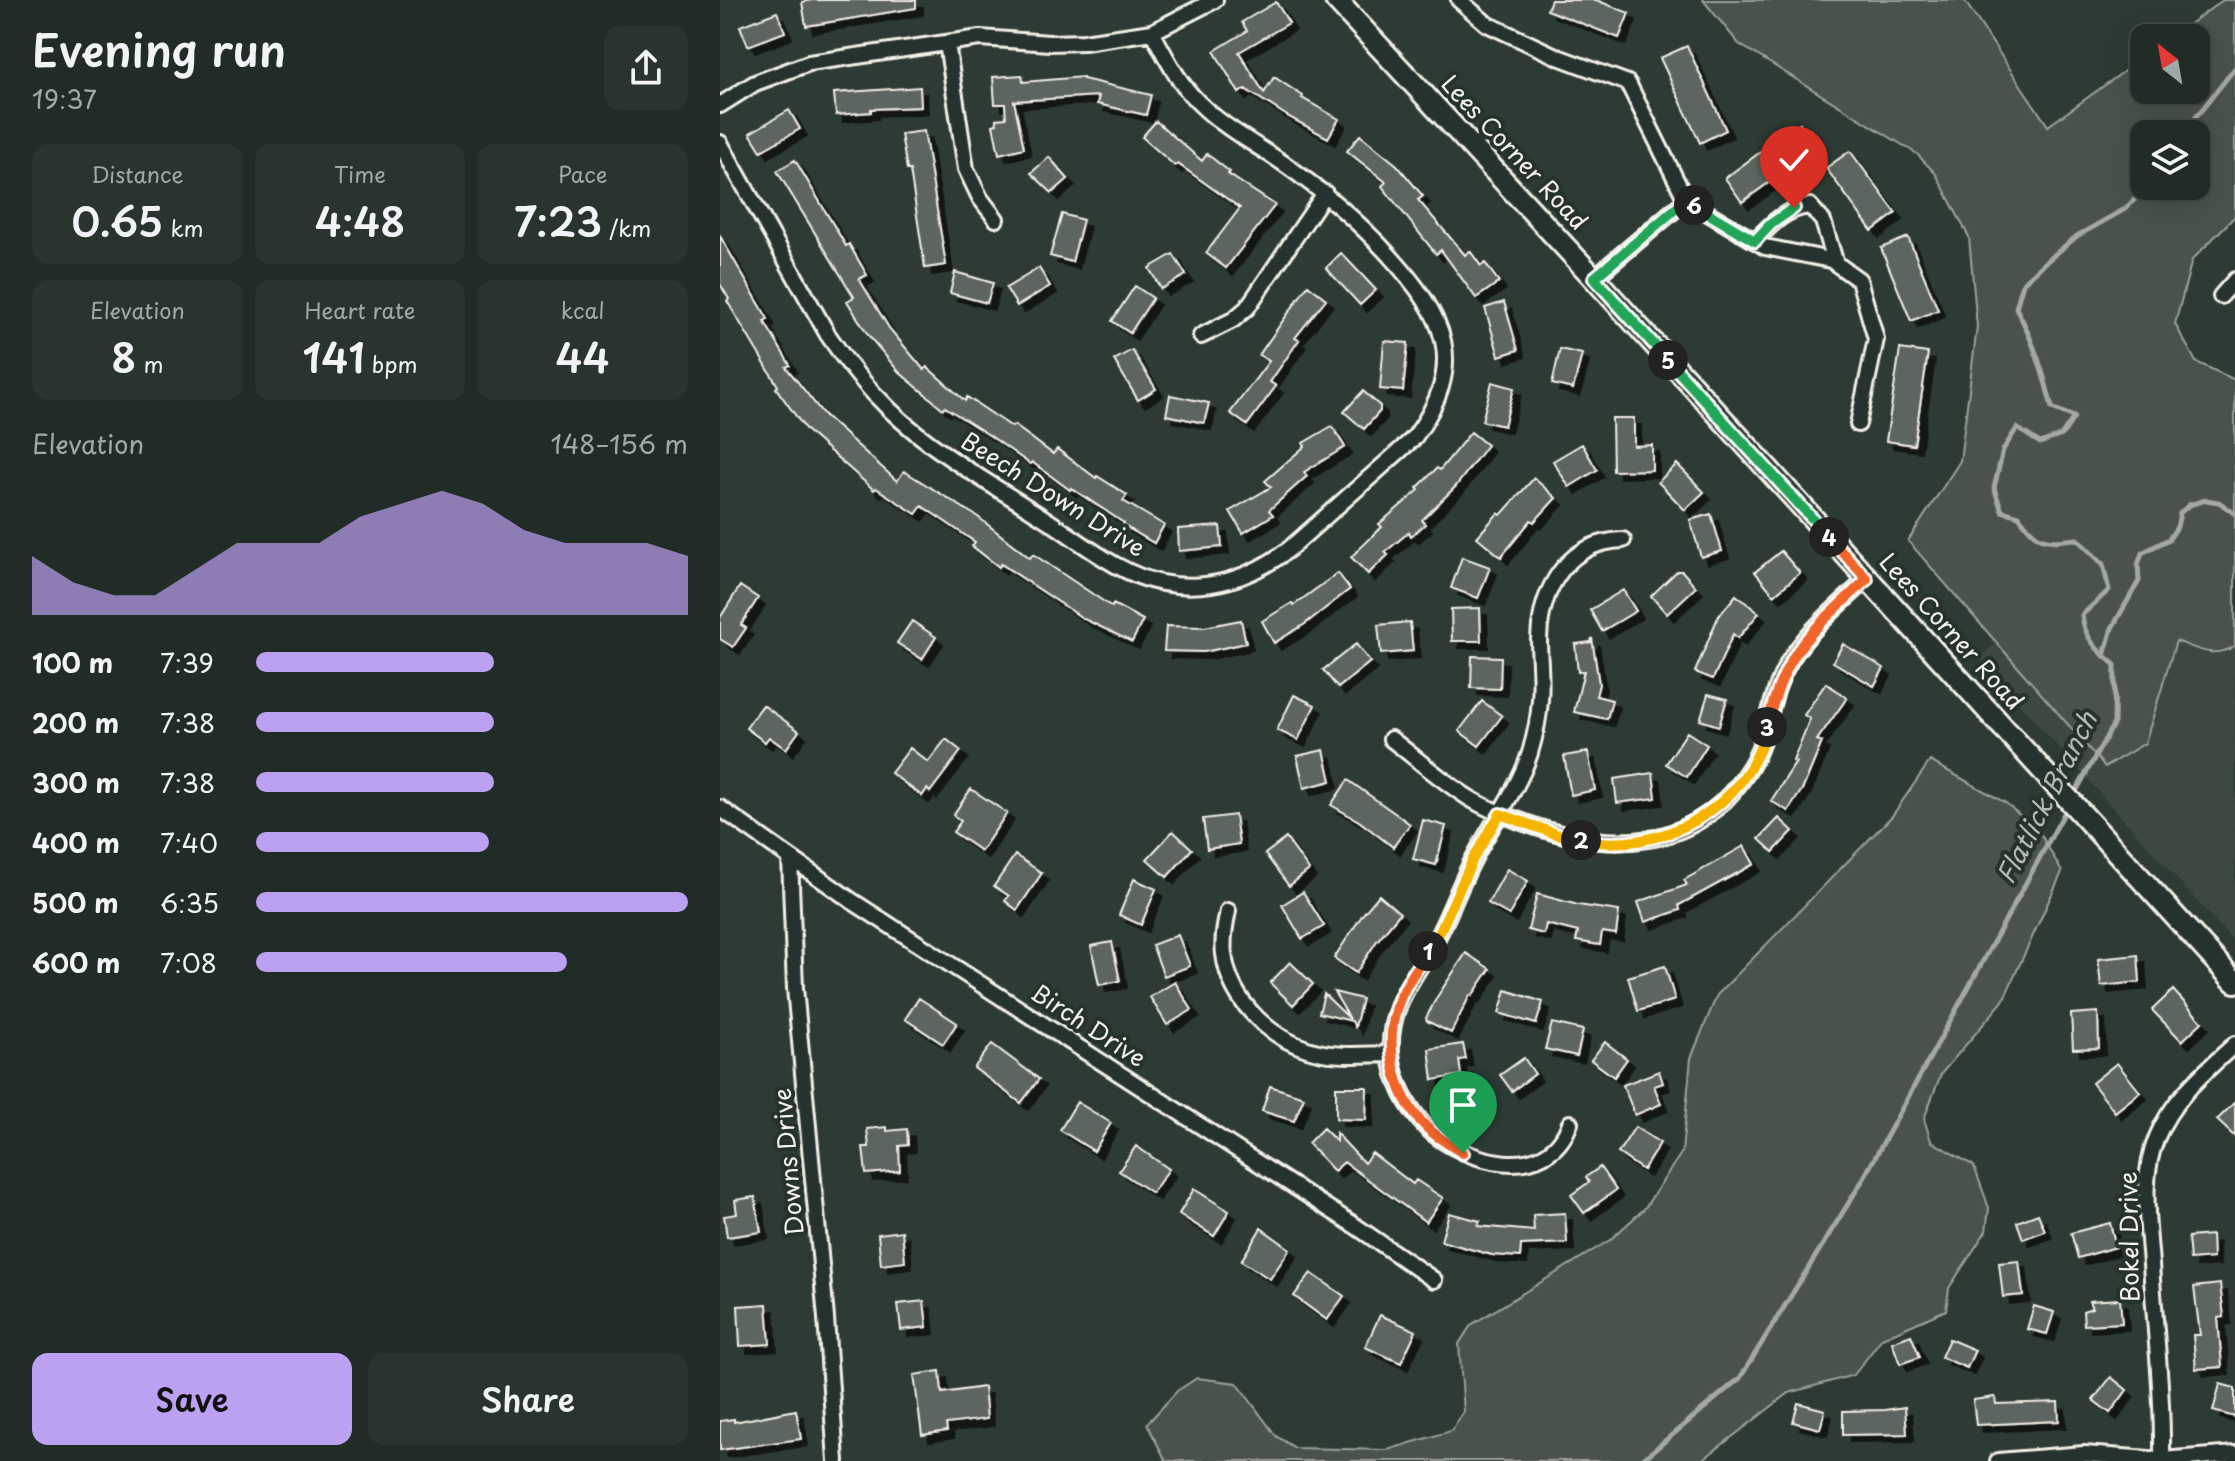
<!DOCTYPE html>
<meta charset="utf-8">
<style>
:root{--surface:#222c27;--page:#2a342f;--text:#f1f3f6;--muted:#a2a7a7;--line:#3f4844;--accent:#bca0f2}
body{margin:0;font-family:"Playpen Sans",sans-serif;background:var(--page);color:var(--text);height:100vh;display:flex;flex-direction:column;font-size:30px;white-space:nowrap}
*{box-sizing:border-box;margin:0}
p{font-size:26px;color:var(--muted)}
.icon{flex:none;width:44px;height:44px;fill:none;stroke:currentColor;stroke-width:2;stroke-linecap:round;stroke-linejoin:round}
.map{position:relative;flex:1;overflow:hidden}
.side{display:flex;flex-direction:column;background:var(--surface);width:720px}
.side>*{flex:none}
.needle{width:52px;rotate:329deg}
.tools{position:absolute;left:1410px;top:24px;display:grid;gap:16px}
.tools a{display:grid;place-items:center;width:80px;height:80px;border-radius:16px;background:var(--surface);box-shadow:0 8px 32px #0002,0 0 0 2px var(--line);font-size:40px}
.pin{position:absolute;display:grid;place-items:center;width:68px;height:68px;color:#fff;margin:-82px -34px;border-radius:50% 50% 50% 0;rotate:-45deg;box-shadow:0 0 8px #0007}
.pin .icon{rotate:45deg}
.km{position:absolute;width:40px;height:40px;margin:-20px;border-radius:50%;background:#222;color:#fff;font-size:22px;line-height:40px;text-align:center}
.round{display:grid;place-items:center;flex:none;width:84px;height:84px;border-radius:16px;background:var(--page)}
.summary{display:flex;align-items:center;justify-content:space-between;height:136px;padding:0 32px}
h1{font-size:44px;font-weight:600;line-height:60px}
.metrics{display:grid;grid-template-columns:repeat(3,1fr);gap:12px;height:136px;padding:8px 32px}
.metrics div{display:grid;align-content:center;border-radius:16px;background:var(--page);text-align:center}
.metrics b{font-size:40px;font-weight:600}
.metrics small{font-size:22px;font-weight:400}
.metrics p{font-size:22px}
.chart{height:224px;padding:16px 32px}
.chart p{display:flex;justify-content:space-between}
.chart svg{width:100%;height:144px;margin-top:8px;fill:var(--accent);opacity:.7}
.primary-button{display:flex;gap:16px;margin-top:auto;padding:16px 32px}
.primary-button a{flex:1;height:92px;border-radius:16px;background:var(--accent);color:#111;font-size:32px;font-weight:600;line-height:92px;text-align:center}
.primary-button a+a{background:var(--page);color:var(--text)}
ul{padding:0 32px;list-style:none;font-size:26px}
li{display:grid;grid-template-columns:128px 96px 1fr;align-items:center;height:60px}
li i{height:20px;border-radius:10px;background:var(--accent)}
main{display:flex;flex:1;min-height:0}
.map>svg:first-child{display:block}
.built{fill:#3c4841}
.green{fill:#48524c;stroke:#9ea29a;stroke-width:2;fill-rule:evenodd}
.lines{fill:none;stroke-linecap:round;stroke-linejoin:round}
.stream{stroke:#a4a8a0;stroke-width:5}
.building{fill:#5c655e;stroke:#f4f1e8;stroke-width:2;filter:url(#shadow)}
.street-casing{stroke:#f4f1e8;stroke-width:20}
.secondary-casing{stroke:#f4f1e8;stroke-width:26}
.street{stroke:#26332d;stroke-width:14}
.secondary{stroke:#26332d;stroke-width:20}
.split-1-casing{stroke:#fff;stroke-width:16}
.split-2-casing{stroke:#fff;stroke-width:16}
.split-3-casing{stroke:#fff;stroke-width:16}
.split-4-casing{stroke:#fff;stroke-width:16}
.split-5-casing{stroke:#fff;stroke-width:16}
.split-6-casing{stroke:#fff;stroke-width:16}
.split-7-casing{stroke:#fff;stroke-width:16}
.split-1{stroke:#f0652b;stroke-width:10}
.split-2{stroke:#f5b400;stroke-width:10}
.split-3{stroke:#f5b400;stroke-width:10}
.split-4{stroke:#f0652b;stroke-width:10}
.split-5{stroke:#22a559;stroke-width:10}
.split-6{stroke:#22a559;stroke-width:10}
.split-7{stroke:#22a559;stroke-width:10}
.labels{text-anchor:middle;stroke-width:8;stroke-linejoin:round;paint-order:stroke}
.street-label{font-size:24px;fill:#f4f1e8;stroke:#26332d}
.water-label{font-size:26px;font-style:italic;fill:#b8bab2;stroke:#26332d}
</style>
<main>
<section class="side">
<div class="summary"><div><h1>Evening run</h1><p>19:37</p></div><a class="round"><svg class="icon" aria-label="share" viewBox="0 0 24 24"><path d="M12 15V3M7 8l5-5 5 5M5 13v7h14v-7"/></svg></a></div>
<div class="metrics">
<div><p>Distance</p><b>0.65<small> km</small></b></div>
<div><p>Time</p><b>4:48</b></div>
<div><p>Pace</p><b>7:23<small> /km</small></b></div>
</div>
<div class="metrics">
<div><p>Elevation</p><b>8<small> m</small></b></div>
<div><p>Heart rate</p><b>141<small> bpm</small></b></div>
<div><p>kcal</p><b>44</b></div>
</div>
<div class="chart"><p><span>Elevation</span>148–156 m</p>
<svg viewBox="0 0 160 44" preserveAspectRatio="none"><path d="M0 44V26L10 34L20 38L30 38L40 30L50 22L60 22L70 22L80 14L90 10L100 6L110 10L120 18L130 22L140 22L150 22L160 26V44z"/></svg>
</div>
<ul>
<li><b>100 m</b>7:39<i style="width:55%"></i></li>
<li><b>200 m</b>7:38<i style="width:55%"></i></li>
<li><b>300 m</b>7:38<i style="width:55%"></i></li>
<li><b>400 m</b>7:40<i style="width:54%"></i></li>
<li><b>500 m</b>6:35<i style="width:100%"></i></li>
<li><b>600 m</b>7:08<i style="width:72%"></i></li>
</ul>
<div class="primary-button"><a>Save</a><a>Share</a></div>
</section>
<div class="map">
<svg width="1515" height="1461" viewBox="0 0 1515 1461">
<defs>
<filter id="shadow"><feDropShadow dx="7" dy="7" stdDeviation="0" flood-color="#0009"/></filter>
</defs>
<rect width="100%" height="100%" fill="#2e3b34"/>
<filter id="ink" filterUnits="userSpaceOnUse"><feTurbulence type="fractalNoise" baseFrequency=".0125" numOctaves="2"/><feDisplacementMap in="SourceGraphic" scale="16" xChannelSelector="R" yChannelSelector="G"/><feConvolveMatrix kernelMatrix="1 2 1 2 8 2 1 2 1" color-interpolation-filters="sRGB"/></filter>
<g filter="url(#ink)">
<path class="built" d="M1509,413L1515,418V943L1259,659Z"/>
<path class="green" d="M983,0H1244L1328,126L1424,57V90H1476V38H1450L1503,0H1515V216L1472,260L1455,324L1476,362L1515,380V646C1493,659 1478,649 1456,641L1425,743L1385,767L1188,541L1240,461L1257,327L1249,237L1216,174L1197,154L1019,44ZM1424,134H1476V186H1424Z
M1210,761L1286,803L1320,833L1342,872L1283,1001L1221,1074L1204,1119L1211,1141L1254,1166L1269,1208L1266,1231L1229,1288L1226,1310L1162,1338L1134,1375L1069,1393L981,1461H446L427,1424L457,1391L477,1378L517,1383L556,1436L575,1448L667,1450L731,1431L744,1412L739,1344L751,1325L890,1240L924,1209L962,1152L971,1058L997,995L1172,816Z"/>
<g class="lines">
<path class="stream" d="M1452,134L1472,122L1515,68
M1384,656L1392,628L1419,581L1418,565L1422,553L1449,539L1457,527L1460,513L1469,505L1486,500L1499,502L1515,514
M1354,795L1394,723L1395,665C1378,651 1364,638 1362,615L1389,590L1383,564L1357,539C1325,542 1318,544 1299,516L1282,511L1274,488L1283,450L1297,428L1320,443L1342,435L1354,417L1332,408C1324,374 1313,339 1296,308L1303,283L1327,261L1357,236L1405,209L1428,186
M921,1461L1020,1378L1141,1183L1347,808"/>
</g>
<path class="building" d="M92,0H196V8L86,26L82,2Z
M831,0H876L909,13L899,38L827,10Z
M556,2L569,23L519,52L544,93L554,77L583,96L582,98L619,119L608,138L569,117L525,89L519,93L494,51L527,31L522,22Z
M57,12L65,32L28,46L20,26Z
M967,46L1006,130L980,143L940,58Z
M302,75L303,82L363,77V79L431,95L426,115L377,104L379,96L294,101L304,148L279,154L273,125L277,124L276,119L286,118L285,104H275L273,77Z
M200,87L201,107L151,109V112L116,115L114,93Z
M69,110L80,129L41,151L30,133Z
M436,121L482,161L487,154L510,172L508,174L555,205L506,268L486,253L520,208L458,164L455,166L422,137Z
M1080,123L1098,147L1022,202L1005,178Z
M204,131L226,265L205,268L190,170H187L181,134Z
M640,135L677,165L703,196L698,200L745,255L750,251L761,266L765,263L779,282L756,298L721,250L716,254L662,186L666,182L627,151Z
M1130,151L1176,213L1152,231L1106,168Z
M329,157L348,179L332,193L311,173Z
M75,160L126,246L129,244L147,275L139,279L169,328L204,370L207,367L245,401L247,397L292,427L294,425L333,454L337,449L376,478L377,476L407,495L403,501L444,525L434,543L403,525L404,523L351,488L350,490L312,462L310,464L272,437L225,407L223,409L179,372L148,335L127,301L134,297L57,171Z
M342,214L363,220L352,262L330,256Z
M0,236L48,319L44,321L70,365L66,367L104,415L177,481L184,471L258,517L310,558L313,554L392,607L393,604L423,620L412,642L364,619L281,564L279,567L252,546L255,542L202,506L196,514L156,488L154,490L86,430L56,388L58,386L7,301L9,299L0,284Z
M1188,237L1218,310L1191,321L1161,248Z
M621,253L656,290L640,305L606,268Z
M453,254L466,275L441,289L429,268Z
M319,268L330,286L297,306L286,288Z
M235,272L273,283L267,303L230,293Z
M588,285L606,299L575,338L579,340L550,382L556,386L527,425L510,413L549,361L539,355Z
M415,286L433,298L410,333L392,321Z
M784,302L798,350L779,356L765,308Z
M664,341L688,343L683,391L660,389Z
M840,349L862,354L853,389L832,384Z
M1180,349L1208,353L1194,445L1166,441Z
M412,350L436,389L418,400L394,360Z
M772,382L794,388L784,426L762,421Z
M643,391L660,406V411L644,429L624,412Z
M450,395L489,403L484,423L446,415Z
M892,418H914V446L932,445V470L893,471Z
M612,426L625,447L584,472L587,476L549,510L553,515L523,533L510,511L551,487L545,481L585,446L583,443Z
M751,432L767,445L736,486L702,520L705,524L691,536L689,532L665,552L668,555L648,574L631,557L662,527L659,524L699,490L697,488L717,468L720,470Z
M862,444L877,470L849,487L833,461Z
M957,464L984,492L965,510L938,482Z
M814,478L836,498L814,522L811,520L781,557L757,537L778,513L781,515Z
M991,514L1002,551L981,557L970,520Z
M500,526L502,547L459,551L458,529Z
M1061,551L1080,573L1054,595L1035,572Z
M742,557L770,567L758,598L731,588Z
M957,571H962L976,587L947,614L931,596Z
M618,573L630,589L585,624L554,643L542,621L572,603L574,605Z
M20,586L38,598L21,625L26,628L13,647L0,639V618Z
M903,590L916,611L882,631L870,610Z
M1016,595L1039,613L1018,638L1013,634L993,679L975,672L998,617Z
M760,608L761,641H732L731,609Z
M521,620L526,643L484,652L444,651L446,626L484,627Z
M192,621L216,637L202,659L177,643Z
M690,622L693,651L661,654L658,625Z
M872,638L879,684L876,696L892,700L887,719L854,712L864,671L858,672L855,644L871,642Z
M636,644L650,662L618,688L603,670Z
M1123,644L1164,668L1154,686L1113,662Z
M752,656L781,657L780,689L751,688Z
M1106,683L1127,698L1097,740L1102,742L1083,788L1068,811L1051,801L1076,762L1073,761L1090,719L1084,715Z
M988,694L1007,699L999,726L980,720Z
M574,695L595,705L578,740L557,730Z
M762,701L782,716L759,746L739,731Z
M43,705L79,731L66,749L49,737L45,742L26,728Z
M967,732L987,745L967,777L946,764Z
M226,739L241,751L210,792L207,789L202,796L171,773L190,748L208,762Z
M604,750L611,781L584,788L577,756Z
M868,752L875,790L851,795L844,756Z
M933,773L936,798L897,803L894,779Z
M628,780L690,824L673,847L639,821L611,805Z
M251,789L287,813L261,851L233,832L241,821L233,815Z
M515,815L519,844L487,849L483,819Z
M1059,818L1073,831L1053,852L1039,839Z
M703,820L726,826L716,865L693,859Z
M453,831L472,849L447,877L427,859Z
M566,838L589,870L569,886L545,854Z
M1024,846L1034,864L959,905L960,910L925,922L918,902L967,885L964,880Z
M295,855L322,873L297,910L285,901L289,896L274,886Z
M787,869L808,881L789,915L768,903Z
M414,879L436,889L421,925L399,915Z
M583,892L604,926L582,939L562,905Z
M817,894L858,905L899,911L896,934L882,932L880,945L856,941L858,932L826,924L824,934L808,930Z
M659,895L680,913L656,942L636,973L614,958L643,914Z
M458,935L470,966L444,976L432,945Z
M392,942L400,981L379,985L371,946Z
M746,953L770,969L752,996L750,995L731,1033L707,1021L706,1018L717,997Z
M1418,955L1420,982L1381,986L1378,959Z
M570,962L593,984L573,1005L550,983Z
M945,966L955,1000L918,1011L908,977Z
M455,982L472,1010L447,1025L430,997Z
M786,990L823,1002L816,1024L779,1013Z
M1453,990L1482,1022L1462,1041L1432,1010Z
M614,992L642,999L635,1027L632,1021L599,1013L604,994L630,1019Z
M199,998L237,1023L223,1044L185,1019Z
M1378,1012L1379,1048L1353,1049L1351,1014Z
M832,1023L863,1030L857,1056L825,1049Z
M885,1042L907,1059L894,1077L871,1060Z
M272,1044L319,1079L301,1103L254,1068Z
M743,1044L746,1059L739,1060L741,1075L713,1080L709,1049Z
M804,1058L815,1074L792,1091L780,1075Z
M1397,1063L1420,1092L1395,1112L1372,1083Z
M939,1071L943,1083L934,1086L941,1104L915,1115L903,1085Z
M550,1086L584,1097L574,1121L542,1111Z
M616,1087H647L646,1120L616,1119Z
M357,1102L391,1123L374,1151L340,1130Z
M1515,1102V1137L1497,1120Z
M167,1127V1131L187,1129L188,1145L179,1146L180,1171L146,1174L143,1147H149L147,1129Z
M915,1127L940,1143L923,1170L898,1153Z
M603,1128L616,1141V1133L644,1163L652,1153L693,1184L696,1180L723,1198L706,1222L624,1162L614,1171L588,1143Z
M416,1146L449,1169L432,1193L399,1171Z
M880,1167L896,1190L864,1213L851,1195L869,1182L866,1177Z
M474,1189L509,1211L494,1236L459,1214Z
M35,1197L41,1232L7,1237L4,1216L17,1214L15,1200Z
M729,1213L760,1221L758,1226L814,1231L813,1215L845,1213L847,1243L801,1245L800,1257L772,1255L721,1241Z
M1318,1214L1325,1231L1303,1239L1297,1222Z
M1390,1223L1396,1247L1358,1258L1351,1233Z
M541,1228L570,1249L550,1279L521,1261Z
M182,1231L185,1262L161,1265L158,1234Z
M1492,1235L1493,1258L1470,1260L1468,1237Z
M1299,1261L1303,1295L1283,1297L1279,1263Z
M591,1273L624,1296L607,1320L574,1296Z
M1500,1284L1504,1317L1498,1318L1502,1367L1476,1369L1473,1335H1480L1474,1287Z
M1400,1299L1402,1323L1364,1325L1363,1311L1372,1308L1369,1301Z
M204,1301L207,1327L181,1330L178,1304Z
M47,1304L50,1344L20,1346L18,1306Z
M1314,1306L1334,1312L1327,1334L1307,1329Z
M660,1315L696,1331L681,1363L645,1347Z
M1191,1335L1200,1357L1180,1364L1172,1342Z
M1229,1339L1255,1350L1247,1368L1221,1357Z
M220,1371L222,1393L264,1387L267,1419L226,1424L227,1431L202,1435L194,1375Z
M1391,1377L1407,1390L1390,1413L1373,1400Z
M1500,1384L1515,1388V1417L1493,1411Z
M1275,1397L1276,1404L1338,1402L1339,1421L1256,1425L1253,1400Z
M1078,1403L1105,1410L1100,1429L1073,1422Z
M1185,1407L1187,1434L1123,1435V1411L1165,1410Z
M76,1410L81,1439L0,1450V1421L14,1419V1422Z"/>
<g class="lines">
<defs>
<path id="street" d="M739,0L767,24L838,57L908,83L966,200L1045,247L1111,260L1139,280L1156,339L1138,424
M227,43L246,169L260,198L276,219
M0,105L35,83L89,63L260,38L330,43L364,42L432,32L495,0
M0,143L108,335C126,362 146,387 170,410C217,455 277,487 330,522C365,545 401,575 442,583C490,592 530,578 568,550L694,438C749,362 725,317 669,255C636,219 603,191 563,163C535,144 503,127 479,103C458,83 446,57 432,32
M1035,241C1051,224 1066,208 1090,206L1103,221L1116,264
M874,278L966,200
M1501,296L1515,280
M481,336L513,320L527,308L605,193
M671,739C697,759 722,781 749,798C767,809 786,816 805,823C890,854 979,853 1031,766C1046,741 1048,712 1058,685C1074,640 1114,611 1147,579
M0,808L132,901L634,1225L714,1280
M70,858L75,988L106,1318L116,1461
M508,911C505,925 502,940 504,954C510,1004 555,1044 603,1053C625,1057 649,1054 671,1054
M850,1123C828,1187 744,1163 707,1128C688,1109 673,1080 671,1053C668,1001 699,974 720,932C732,908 741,883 753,860C771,824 797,792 810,753C815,736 819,717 820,700C822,679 819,659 819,639C821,587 848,542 903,540
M1442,1460C1443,1394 1435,1329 1431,1264C1428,1222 1420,1177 1437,1137C1453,1098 1485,1072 1515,1044
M1278,1461L1364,1454L1442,1460L1515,1454"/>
<path id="secondary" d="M616,0L874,278L1515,982"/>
</defs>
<use href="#street" class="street-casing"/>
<use href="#secondary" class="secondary-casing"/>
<use href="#street" class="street"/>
<use href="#secondary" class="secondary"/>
</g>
</g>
<g class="lines" filter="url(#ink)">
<defs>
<path id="split-1" d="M708,951C701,963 692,975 685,988C661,1034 670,1092 707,1128C718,1138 730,1145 743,1153"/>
<path id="split-2" d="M708,951L719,934L753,859L780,814L836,834L861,840"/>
<path id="split-3" d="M861,840C941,855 1027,809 1047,727"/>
<path id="split-4" d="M1047,727C1065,648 1092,632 1147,579L1109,537"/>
<path id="split-5" d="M948,360L1109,537"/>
<path id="split-6" d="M948,360L874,278L966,200L974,205"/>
<path id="split-7" d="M974,205L1035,241L1051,224L1074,208"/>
</defs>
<use href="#split-1" class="split-1-casing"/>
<use href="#split-2" class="split-2-casing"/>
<use href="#split-3" class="split-3-casing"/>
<use href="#split-4" class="split-4-casing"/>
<use href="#split-5" class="split-5-casing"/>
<use href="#split-6" class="split-6-casing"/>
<use href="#split-7" class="split-7-casing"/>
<use href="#split-1" class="split-1"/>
<use href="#split-2" class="split-2"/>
<use href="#split-3" class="split-3"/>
<use href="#split-4" class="split-4"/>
<use href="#split-5" class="split-5"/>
<use href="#split-6" class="split-6"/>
<use href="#split-7" class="split-7"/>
</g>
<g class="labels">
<g class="street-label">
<text transform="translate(794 153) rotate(47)" y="8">Lees Corner Road</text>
<text transform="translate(333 495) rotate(32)" y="8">Beech Down Drive</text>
<text transform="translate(1231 632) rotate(48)" y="8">Lees Corner Road</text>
<text transform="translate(368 1026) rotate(33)" y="8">Birch Drive</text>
<text transform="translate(69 1162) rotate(-95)" y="8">Downs Drive</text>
<text transform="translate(1410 1237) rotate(-91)" y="8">Bokel Drive</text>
</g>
<g class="water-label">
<text transform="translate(1327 798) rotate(-63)" y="9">Flatlick Branch</text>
</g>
</g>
</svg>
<div class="tools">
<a><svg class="needle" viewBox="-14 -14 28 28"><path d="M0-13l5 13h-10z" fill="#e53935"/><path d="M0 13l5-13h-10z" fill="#a2a7a7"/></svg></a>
<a><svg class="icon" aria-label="layers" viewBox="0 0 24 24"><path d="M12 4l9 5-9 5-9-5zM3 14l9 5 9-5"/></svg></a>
</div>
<div class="pin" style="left:743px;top:1153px;background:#1e9e55"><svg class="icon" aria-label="arrive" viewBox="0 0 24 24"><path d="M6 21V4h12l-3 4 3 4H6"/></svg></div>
<div class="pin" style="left:1074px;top:208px;background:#d93025"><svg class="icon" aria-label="check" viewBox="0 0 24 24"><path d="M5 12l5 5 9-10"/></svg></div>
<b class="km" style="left:708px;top:951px">1</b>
<b class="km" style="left:861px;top:840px">2</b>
<b class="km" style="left:1047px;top:727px">3</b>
<b class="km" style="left:1109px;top:537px">4</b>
<b class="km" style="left:948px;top:360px">5</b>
<b class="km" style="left:974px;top:205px">6</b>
</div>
</main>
